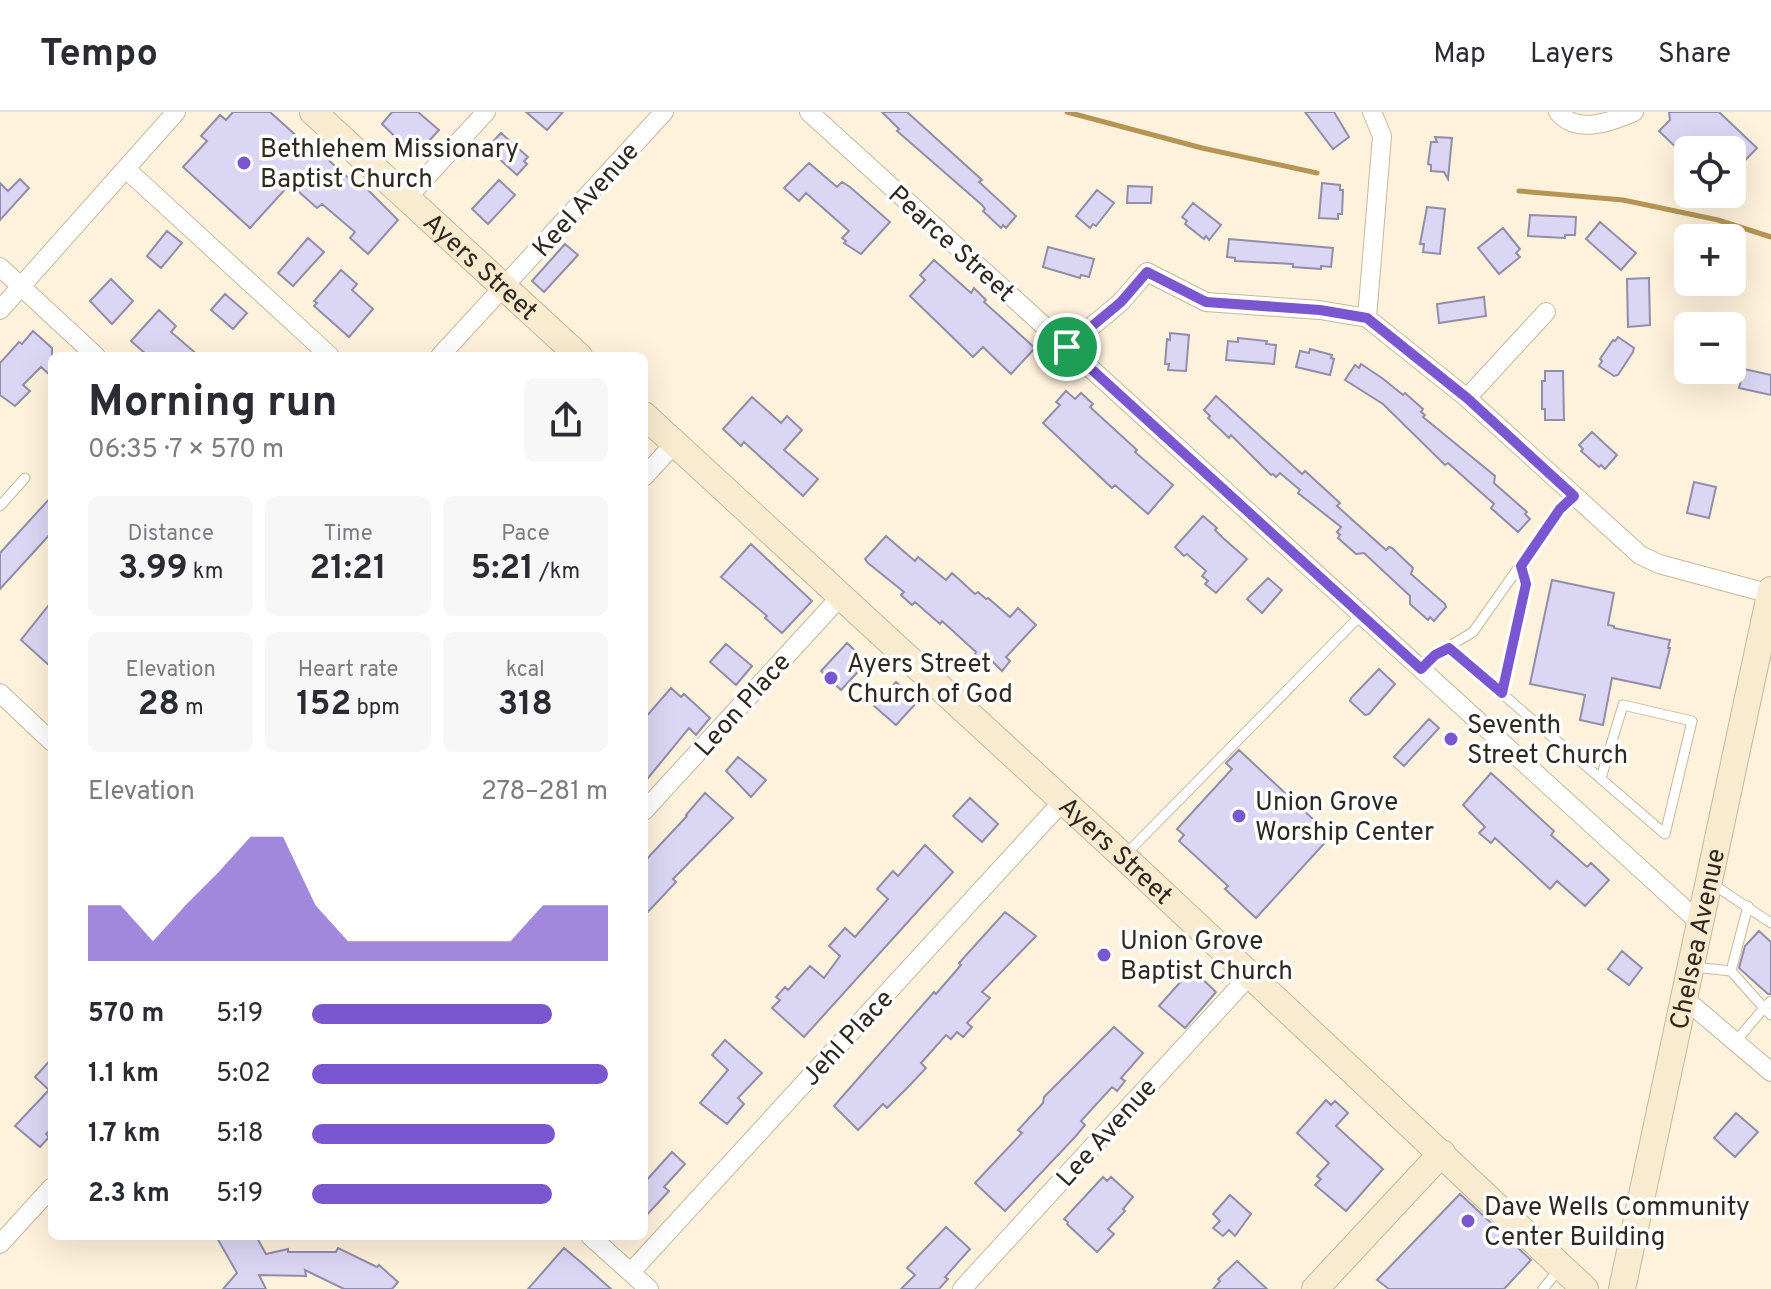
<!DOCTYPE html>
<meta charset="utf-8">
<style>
:root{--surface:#fff;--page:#f7f7f7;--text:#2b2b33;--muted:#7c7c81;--line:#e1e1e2;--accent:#7a56d0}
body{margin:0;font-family:Overpass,sans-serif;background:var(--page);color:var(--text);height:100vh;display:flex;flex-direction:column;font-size:30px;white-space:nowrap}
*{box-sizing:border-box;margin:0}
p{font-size:26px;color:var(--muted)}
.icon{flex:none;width:44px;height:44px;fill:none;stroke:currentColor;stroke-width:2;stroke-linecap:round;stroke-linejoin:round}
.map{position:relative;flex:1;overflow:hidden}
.sheet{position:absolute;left:48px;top:240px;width:600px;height:888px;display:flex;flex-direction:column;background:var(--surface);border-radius:12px;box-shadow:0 8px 32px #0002}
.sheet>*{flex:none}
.fabs{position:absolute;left:1674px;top:24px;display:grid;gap:16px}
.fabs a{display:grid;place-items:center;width:72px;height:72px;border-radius:12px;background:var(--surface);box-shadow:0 8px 32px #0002;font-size:40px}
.pin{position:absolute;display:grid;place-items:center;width:68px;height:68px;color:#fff;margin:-34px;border:4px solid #fff;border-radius:50%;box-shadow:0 2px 8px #0007}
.round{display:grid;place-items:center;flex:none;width:84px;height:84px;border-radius:12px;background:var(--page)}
.head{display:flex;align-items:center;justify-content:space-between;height:136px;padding:0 40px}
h1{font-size:44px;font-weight:700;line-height:60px}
.stats{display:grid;grid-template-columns:repeat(3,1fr);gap:12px;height:136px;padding:8px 40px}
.stats div{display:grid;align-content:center;border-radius:12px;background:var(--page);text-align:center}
.stats b{font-size:34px;font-weight:700}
.stats small{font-size:22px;font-weight:400}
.stats p{font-size:22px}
.chart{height:224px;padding:16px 40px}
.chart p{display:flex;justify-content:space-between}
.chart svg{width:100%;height:144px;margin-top:8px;fill:var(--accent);opacity:.7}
ul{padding:0 40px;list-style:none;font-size:26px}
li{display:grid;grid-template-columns:128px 96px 1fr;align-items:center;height:60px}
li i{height:20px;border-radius:10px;background:var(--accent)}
header{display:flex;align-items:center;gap:48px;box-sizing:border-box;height:112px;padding:0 40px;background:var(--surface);border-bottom:2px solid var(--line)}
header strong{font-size:38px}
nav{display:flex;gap:44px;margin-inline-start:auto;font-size:28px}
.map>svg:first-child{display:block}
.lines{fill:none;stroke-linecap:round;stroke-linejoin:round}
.stream{stroke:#b69554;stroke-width:5}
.building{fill:#dbd6f4;stroke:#928da8;stroke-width:2}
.lane-casing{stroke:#c7b89d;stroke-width:11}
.street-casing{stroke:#c7b89d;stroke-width:20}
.secondary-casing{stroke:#c7b89d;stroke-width:28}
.lane{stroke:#fff;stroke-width:9}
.street{stroke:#fff;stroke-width:18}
.secondary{stroke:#f9ebcf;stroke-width:26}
.route-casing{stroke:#fff;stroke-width:16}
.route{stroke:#7a56d0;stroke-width:10}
.poi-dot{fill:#7a56d0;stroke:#fff;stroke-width:3}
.labels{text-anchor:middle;stroke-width:7;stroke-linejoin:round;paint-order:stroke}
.poi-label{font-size:26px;fill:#2e281e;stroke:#fff;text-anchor:start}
.street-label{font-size:26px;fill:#2e281e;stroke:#fff}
</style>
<header>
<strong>Tempo</strong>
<nav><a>Map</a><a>Layers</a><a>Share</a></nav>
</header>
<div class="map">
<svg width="1771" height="1177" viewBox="0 0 1771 1177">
<rect width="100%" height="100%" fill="#fef2dc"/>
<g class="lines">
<path class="stream" d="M1067,0L1202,36L1317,61
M1519,79L1623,88L1718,108L1771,125"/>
</g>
<path class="building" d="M233,0H270L321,46L323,43L355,72L360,70L398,108L368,142L350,126L355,120L322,92L317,96L290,72L250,116L183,55L207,29L201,24L220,3L226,8Z
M392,0H418L439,18L415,44L382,12Z
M526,0H563L547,18Z
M882,0H907L982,68L979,70L1016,104L1006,116L1003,113L1001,116L983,99L985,97L982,93L897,19L899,17Z
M1305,0H1334L1349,25L1333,37Z
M1669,0H1719L1757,36L1732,62V38H1688V47L1659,19L1670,8Z
M501,21L528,45L524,49L527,52L517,63L487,36Z
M1435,25L1452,26L1448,67L1444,60L1431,59V53L1428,52L1431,30H1437Z
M809,51L837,75L842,70L850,75L890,110L861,142L844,131L846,129L842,126L849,119L806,81L799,89L784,76Z
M20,67L29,76L0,108V71L8,79Z
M499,68L515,83L488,112L472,97Z
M1322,71L1340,73V78H1343L1342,102H1338V107L1319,106Z
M1128,74L1152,75L1151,91H1127Z
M1097,78L1114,91L1096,114L1093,112L1090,116L1076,104Z
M1193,91L1221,113L1209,128L1206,124L1204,127L1185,112L1187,109L1182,105Z
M1427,95L1445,97L1440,142L1423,140L1424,132H1420Z
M1530,103L1576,105L1575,123H1565V126L1528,124Z
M1600,110L1636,141L1621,158L1586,127Z
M1503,116L1520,137L1516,141L1520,145L1499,162L1478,136Z
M167,119L182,131L161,156L147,144Z
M308,126L324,140L293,174L278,161Z
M1229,127L1333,136L1331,155L1321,154V157L1293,155V152L1235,149V146L1227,145Z
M565,132L578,143L544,180L532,169Z
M1048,135L1094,147L1089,165L1081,163L1080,166L1043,155Z
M934,148L971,181L974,176L986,188L984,190L1035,236L1011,262L983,235L973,245L910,184L925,168L920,163Z
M341,158L357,172L352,178L373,197L349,225L314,194L317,191L314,189Z
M1649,166L1650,213L1628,215L1627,167Z
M111,167L133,189L112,212L90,189Z
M225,182L247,201L233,217L211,198Z
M1484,185L1486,204L1439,211L1437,192Z
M159,198L176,214L171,220L199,244H148L131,229Z
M33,219L52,236V265L41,255L23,273L30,279L15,294L0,283V251L19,230L22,232Z
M1170,221L1189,223L1186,259L1168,258L1169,252H1165L1167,227L1170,228Z
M1618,225L1634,236L1633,240L1618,263L1614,264L1599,254L1602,249L1600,247L1613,228L1615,229Z
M1238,226L1267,229L1266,232L1276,233L1274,252L1226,248L1228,229L1238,230Z
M1310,237L1332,243L1331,246L1334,247L1330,263L1296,255L1300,239L1309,241Z
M1361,252L1382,266L1403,283L1405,281L1423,297L1421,300L1425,303L1423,305L1495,364L1494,371L1527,400L1525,402L1530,407L1518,420L1491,396L1494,392L1448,351L1445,353L1383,292L1345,268L1355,253L1359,256Z
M1744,257L1771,263V283L1739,276Z
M1545,259H1563L1564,308H1545V297H1542V269H1545Z
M1066,279L1075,287L1081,281L1093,292L1090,295L1137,338L1135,340L1173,373L1148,402L1115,373L1112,376L1043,311L1060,293L1056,290Z
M1216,284L1302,362L1305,359L1340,391L1337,394L1386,438L1389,435L1392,436L1413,456L1411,462L1445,492L1446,495L1434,509L1430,505L1428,508L1410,492V484L1364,441L1356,442L1338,426L1340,423L1337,420L1341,415L1298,381L1300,378L1280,361L1276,365L1273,362L1271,363L1231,323L1229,326L1208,306L1210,304L1204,298Z
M752,285L781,311L787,304L802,318L784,338L818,367L803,384L744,330L741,334L723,317Z
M1592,320L1617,343L1605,357L1601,353L1599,355L1581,339L1583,337L1579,333Z
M1694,370L1716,375L1709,406L1687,401Z
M52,384V420L0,477V441Z
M1203,404L1217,416L1215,418L1223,426L1247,447L1216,481L1205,472L1208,469L1202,464L1206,459L1187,442L1184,444L1175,435Z
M886,424L915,449L918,445L946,468L952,461L975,482L978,480L986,487L988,486L1010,505L1018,496L1036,513L1006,545L1010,549L1002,559L989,546L984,551L975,542L976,540L942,509L940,512L915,490L912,493L901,483L904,480L868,451L865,447Z
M751,432L812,489L782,521L765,506L767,504L721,465Z
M1268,466L1282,478L1262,501L1247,487Z
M1552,468L1614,481L1608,513L1614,514V516L1670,528L1668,536H1670L1660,576L1612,566L1603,613L1580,608L1585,583L1530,572Z
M52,489V556L21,528Z
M847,531L867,550L841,578L821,559Z
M726,532L752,554L736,573L710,550Z
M1379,557L1395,572L1369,602L1365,603L1350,589L1351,586Z
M896,570L918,589L896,613L874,594Z
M671,576L681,585L684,582L710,606L696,623L689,616L644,671V607Z
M1429,607L1439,616L1404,654L1394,645Z
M1239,638L1331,724L1256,806L1225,777L1228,774L1179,729L1184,723L1177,717L1232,657L1226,651Z
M738,645L766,668L751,685L726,659Z
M1491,661L1554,719L1551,723L1587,755L1591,751L1609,768L1585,794L1557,769L1550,777L1495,726L1491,731L1479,721L1485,715L1463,693Z
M705,681L733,706L673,767L676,770L644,804V750L687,704L686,703Z
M970,686L998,712L982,730L953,704Z
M925,733L953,760L804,925L772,896L780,888L776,885L785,875L788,878L810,854L824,866L840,844L829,834L845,816L855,825L888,787L877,777L893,759L898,764Z
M1005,800L1036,824L982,880L990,886L967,911L972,915L963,925L957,920L951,927L946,923L921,951L926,956L910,973L887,996L883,992L858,1018L834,994L934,880L936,882L961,853L959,851Z
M1759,819L1771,830V882H1768L1739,856L1745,834Z
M1622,839L1642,856L1629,873L1608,857Z
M1192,857L1216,880L1185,916L1159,894Z
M1114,915L1143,941L1121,966L1125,969L1117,979L1112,975L1081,1009L1085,1013L1075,1025L1005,1099L975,1071L1022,1021L1018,1018L1043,991L1044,985Z
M725,928L762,961L738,986L744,992L727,1012L700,991L728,958L712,943Z
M52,946V1016L46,1022L49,1025L40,1035L15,1014L49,978L35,965Z
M1326,988L1331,993L1335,989L1348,1001L1336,1014L1383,1057L1346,1099L1315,1073L1321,1067L1317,1064L1329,1051L1297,1021Z
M1736,1001L1758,1020L1735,1045L1714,1026Z
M672,1040L685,1052L664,1075L669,1079L644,1106V1071Z
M1103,1065L1107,1069L1111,1065L1133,1085L1123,1097L1125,1099L1108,1117L1114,1122L1097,1140L1067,1112L1068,1110L1064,1107Z
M1460,1082L1531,1148L1504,1177H1389L1377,1168Z
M1230,1083L1251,1102L1235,1124L1229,1118L1223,1124L1213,1116L1220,1109L1213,1102Z
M946,1115L970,1137L945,1165L948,1167L939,1177H901L915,1163L907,1156Z
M216,1124H256L266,1142L288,1137V1140H336L338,1136L377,1155L379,1153L398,1170L392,1177H344L305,1158L306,1164L259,1163L266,1177H223L237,1161Z
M564,1136L583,1152L611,1177H528Z
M1237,1149L1267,1177H1213L1220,1169L1218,1167Z"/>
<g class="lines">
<defs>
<path id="lane" d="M0,394L25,366
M1449,536L1665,722L1692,609L1623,593L1601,666
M1421,557L1435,543L1473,520L1560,397L1574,384
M1502,581L1526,472L1521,454
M1125,743L1361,503
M1711,771L1771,811
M1694,855L1731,859
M1771,889L1764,896L1771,903
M1736,929L1764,896L1731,859L1748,794
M1543,1177L1559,1157"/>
<path id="street" d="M809,0L1699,810
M1372,0L1382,24L1367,206L1467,286L1640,443L1659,452L1771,482
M1558,0C1577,23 1611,10 1634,0
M126,57L330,244
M407,86L486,0
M0,155L96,244
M0,198L176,0
M1067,235L1121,190L1147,160L1206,190L1320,198L1367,206
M440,244L664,0
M1467,286L1546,200
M644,365L675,331
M0,581L52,630
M644,699L841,484
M1686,888L1771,960
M590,1124L649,1177
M0,1132L52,1075
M631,1160L1062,690
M962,1177L1250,863"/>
<g id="secondary">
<path id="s1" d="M313,0L579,244"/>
<path id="s2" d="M644,303L1124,745L1585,1177"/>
<path d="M1315,1177L1442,1041"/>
<path id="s3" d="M1622,1177C1673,944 1720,711 1771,478"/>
</g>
</defs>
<use href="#lane" class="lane-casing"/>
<use href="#street" class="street-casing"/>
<use href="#secondary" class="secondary-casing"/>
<use href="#lane" class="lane"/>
<use href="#street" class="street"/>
<use href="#secondary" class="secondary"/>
</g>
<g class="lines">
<defs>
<path id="route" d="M1147,160L1206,190L1320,198L1367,206L1467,286L1574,384L1560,397L1521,454L1526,472L1502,581L1449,536L1435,543L1421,557L1067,235L1121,190Z"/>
</defs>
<use href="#route" class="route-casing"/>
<use href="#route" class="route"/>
</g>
<g class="poi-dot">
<circle cx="244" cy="51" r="8"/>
<circle cx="831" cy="566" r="8"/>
<circle cx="1451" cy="627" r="8"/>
<circle cx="1239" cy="704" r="8"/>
<circle cx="1104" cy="843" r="8"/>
<circle cx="1468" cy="1109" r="8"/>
</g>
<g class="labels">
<g class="poi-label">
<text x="260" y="45">Bethlehem Missionary<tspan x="260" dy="30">Baptist Church</tspan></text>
<text x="847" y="560">Ayers Street<tspan x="847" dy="30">Church of God</tspan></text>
<text x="1467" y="621">Seventh<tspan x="1467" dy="30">Street Church</tspan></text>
<text x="1255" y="698">Union Grove<tspan x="1255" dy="30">Worship Center</tspan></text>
<text x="1120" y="837">Union Grove<tspan x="1120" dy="30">Baptist Church</tspan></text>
<text x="1484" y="1103">Dave Wells Community<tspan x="1484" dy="30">Center Building</tspan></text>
</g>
<g class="street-label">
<text transform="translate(585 87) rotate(-48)" y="9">Keel Avenue</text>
<text transform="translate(952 131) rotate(42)" y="9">Pearce Street</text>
<text dy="9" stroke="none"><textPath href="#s1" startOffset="228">Ayers Street</textPath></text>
<text transform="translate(742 592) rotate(-48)" y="9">Leon Place</text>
<text dy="9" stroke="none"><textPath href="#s2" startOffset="642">Ayers Street</textPath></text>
<text dy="9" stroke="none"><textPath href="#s3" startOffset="358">Chelsea Avenue</textPath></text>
<text transform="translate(847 925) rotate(-47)" y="9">Jehl Place</text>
<text transform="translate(1106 1020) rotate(-48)" y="9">Lee Avenue</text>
</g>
</g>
</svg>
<div class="fabs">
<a><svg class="icon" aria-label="locate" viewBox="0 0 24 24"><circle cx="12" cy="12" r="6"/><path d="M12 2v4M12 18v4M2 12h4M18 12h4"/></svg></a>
<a>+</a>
<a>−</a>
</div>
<div class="pin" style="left:1067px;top:235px;background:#1e9e55"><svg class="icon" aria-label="arrive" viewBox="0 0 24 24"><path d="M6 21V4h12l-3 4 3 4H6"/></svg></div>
<section class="sheet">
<div class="head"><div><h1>Morning run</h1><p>06:35 · 7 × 570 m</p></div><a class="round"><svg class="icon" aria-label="share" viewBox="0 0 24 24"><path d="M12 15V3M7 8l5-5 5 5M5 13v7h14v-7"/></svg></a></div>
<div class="stats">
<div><p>Distance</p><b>3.99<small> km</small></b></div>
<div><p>Time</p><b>21:21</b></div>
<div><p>Pace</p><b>5:21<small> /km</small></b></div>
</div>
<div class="stats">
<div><p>Elevation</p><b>28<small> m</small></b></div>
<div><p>Heart rate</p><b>152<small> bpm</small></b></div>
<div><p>kcal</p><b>318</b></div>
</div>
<div class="chart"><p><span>Elevation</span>278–281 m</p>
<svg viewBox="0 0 160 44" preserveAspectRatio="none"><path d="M0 44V27L10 27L20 38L30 27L40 17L50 6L60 6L70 27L80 38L90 38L100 38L110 38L120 38L130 38L140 27L150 27L160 27V44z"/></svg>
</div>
<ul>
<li><b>570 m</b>5:19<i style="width:81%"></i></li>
<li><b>1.1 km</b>5:02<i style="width:100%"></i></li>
<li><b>1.7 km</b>5:18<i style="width:82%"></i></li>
<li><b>2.3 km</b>5:19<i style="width:81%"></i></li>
</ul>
</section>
</div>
